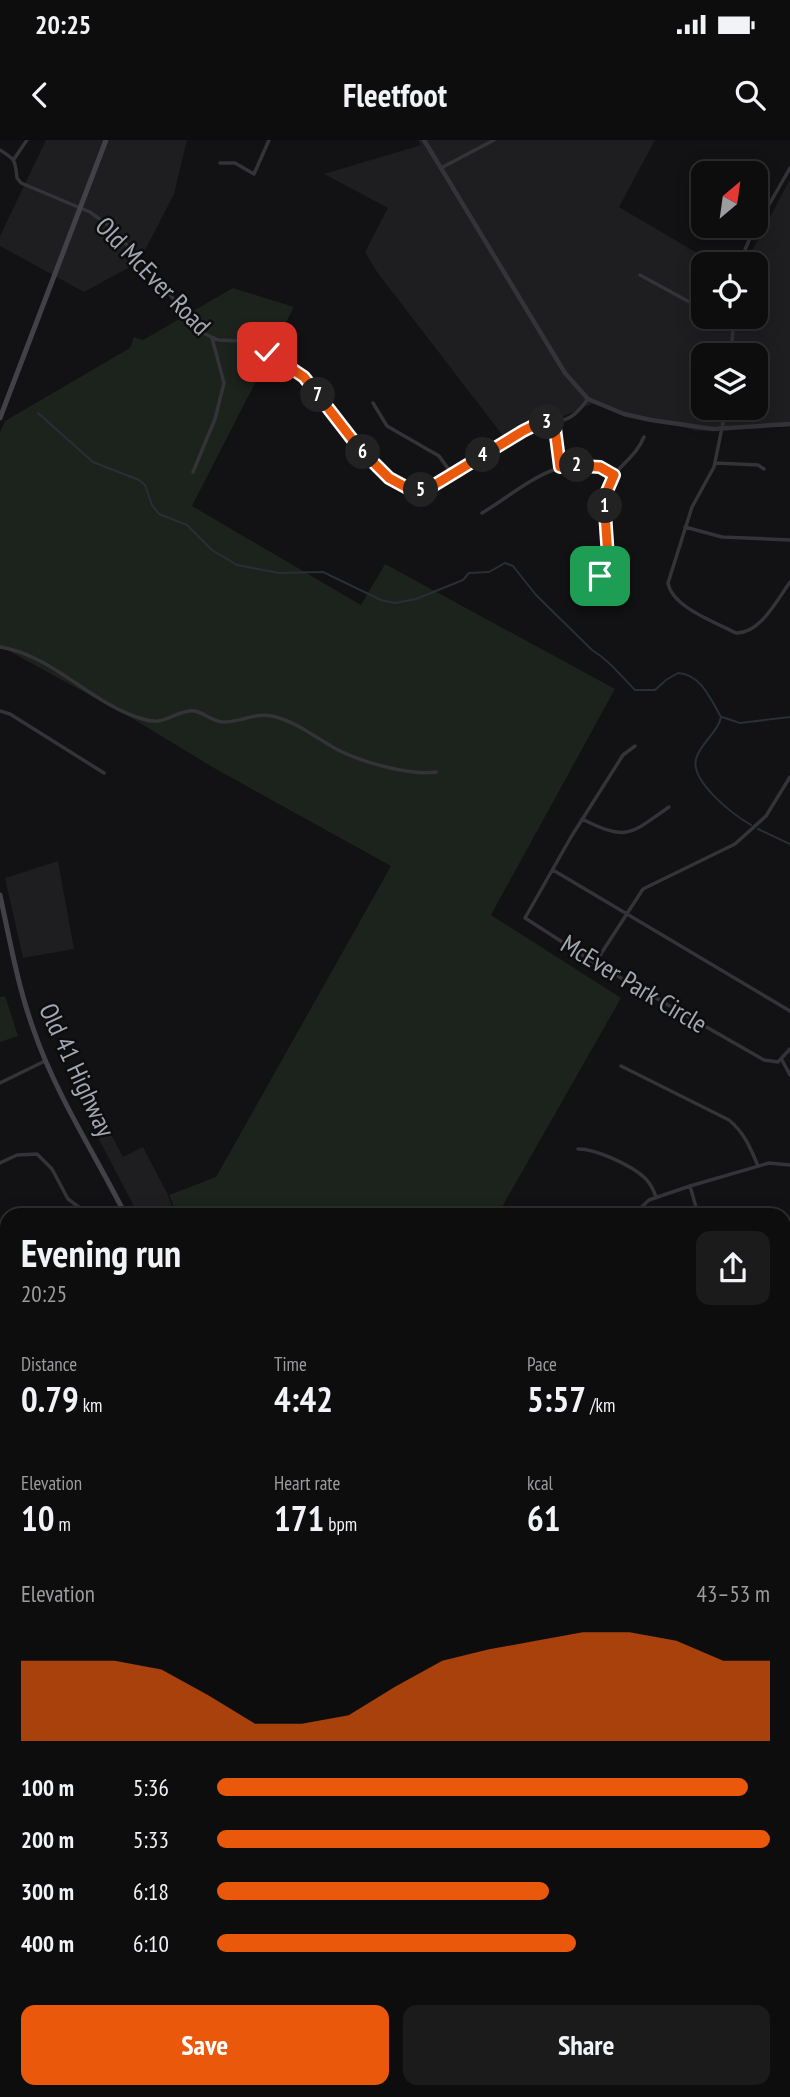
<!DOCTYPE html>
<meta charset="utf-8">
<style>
:root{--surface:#0e0d0e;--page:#1c1b1c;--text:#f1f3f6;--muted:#9b9c9e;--line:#2e2d2e;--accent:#ea580c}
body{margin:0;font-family:"PT Sans Narrow",sans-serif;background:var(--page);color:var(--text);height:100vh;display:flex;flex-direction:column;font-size:26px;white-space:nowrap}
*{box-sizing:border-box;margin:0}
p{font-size:23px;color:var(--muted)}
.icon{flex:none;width:38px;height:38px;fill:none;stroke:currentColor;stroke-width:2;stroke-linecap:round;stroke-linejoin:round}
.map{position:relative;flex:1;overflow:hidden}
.side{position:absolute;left:0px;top:1068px;width:791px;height:891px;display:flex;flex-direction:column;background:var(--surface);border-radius:21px 21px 0 0;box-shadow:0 4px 18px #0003,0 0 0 2px var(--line)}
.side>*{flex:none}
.needle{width:46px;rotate:29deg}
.buttons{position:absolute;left:691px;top:21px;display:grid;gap:14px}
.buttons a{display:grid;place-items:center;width:77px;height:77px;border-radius:14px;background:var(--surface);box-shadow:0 4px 18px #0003,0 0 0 2px var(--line);font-size:35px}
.pin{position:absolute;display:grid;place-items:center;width:60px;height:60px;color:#fff;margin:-30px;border-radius:14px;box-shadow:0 4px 10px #0006}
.km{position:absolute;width:35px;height:35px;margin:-18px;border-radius:50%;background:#222;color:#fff;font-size:19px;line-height:35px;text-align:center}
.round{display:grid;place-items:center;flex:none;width:74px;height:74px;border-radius:14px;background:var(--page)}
.headline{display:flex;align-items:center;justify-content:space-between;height:119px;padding:0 21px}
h1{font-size:38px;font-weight:800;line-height:52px}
.figures{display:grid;grid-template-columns:repeat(3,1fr);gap:10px;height:119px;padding:7px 21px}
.figures div{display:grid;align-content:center}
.figures b{font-size:35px;font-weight:800}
.figures small{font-size:19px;font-weight:400}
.figures p{font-size:19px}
.chart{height:196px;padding:14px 21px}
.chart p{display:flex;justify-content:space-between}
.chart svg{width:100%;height:126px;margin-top:7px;fill:var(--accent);opacity:.7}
.cta{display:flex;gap:14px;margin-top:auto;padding:14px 21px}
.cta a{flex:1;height:80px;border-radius:14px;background:var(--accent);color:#fff;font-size:28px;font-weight:800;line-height:80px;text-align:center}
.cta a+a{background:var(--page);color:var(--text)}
ul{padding:0 21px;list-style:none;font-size:23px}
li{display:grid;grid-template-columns:112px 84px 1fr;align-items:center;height:52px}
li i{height:18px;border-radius:9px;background:var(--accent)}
.status{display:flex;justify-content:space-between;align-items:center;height:49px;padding:0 35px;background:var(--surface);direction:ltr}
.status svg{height:19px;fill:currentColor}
header{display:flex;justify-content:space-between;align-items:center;height:91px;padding:0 21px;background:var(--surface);font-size:32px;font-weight:800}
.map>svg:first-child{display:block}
.built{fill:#1e1d20;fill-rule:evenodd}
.green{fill:#1c231d}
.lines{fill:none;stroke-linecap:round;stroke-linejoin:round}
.stream{stroke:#282f36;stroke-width:2}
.minor{stroke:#333338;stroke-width:3.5}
.tertiary{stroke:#333338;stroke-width:4.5}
.secondary{stroke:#414248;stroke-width:5}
.route-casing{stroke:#fff;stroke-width:14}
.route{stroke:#ea580c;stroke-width:9}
.labels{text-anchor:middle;stroke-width:5;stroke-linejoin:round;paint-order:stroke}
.street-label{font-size:26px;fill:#a3a7b3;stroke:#0d0d0e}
</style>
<div class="status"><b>20:25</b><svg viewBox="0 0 49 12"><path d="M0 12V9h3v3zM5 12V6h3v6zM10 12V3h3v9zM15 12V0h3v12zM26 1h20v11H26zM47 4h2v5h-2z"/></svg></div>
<header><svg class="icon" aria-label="back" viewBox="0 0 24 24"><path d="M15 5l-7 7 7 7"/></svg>Fleetfoot<svg class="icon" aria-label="search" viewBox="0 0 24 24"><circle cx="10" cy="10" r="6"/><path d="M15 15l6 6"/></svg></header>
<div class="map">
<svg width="790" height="1957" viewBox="0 0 790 1957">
<rect width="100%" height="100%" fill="#121113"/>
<path class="built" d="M46,0H187L174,54L139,122L84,152L0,106V96Z
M418,0H655L619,67L716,124H704V177H756V124H745L790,39V286L697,291L669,283L630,276L594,263L507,301L377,132L365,112L388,68L324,34L421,5ZM704,215H756V268H704Z
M58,721L74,809L23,818L5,738Z
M105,983L123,1017L143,1007L167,1053L175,1074H138L94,990Z"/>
<path class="green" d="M233,148L294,167L192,366L361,465L385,424L615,549L491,775L621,858L498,1074H177L169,1055L216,1037L391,726L214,628L135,580L0,506V292L5,281L130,208L134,197L143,200Z
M5,856L18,896L0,902V857Z"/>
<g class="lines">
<path class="stream" d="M38,273L93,322L139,340L145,345L152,365L159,374L187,385L212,410L237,425L279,433L323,432L381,460L395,463L416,459L463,440L469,433L489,432L505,423L513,426L536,455L592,510C610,521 621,536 635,550H655L666,540L678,533C701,534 711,560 721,577C718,593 700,603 696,619C690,642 734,675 751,685
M722,577L740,583L790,577
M758,689L790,704
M784,1616L790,1602
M0,1758L7,1777
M784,1903L790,1906
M81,1951L85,1957"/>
<path class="minor" d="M0,10C16,20 15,20 17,38L21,43L90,72L112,88L203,193L218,200L241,201L253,205L296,230L375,325C386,336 399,350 415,351C439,351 509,295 538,284C545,281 552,281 559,281C573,279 580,269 588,259
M14,19L27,0
M220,23H235L254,34L269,0
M441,28L494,0
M739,124L750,98L790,28
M640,135L704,170
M731,215L734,177
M373,263L387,286L439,316L452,334
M726,268L714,327L692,367L668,443C672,467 715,482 736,493C760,494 777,460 790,442
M554,281L560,327
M716,323L758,325L764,329
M193,332L215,279L224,243L212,198
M482,373C524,348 562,306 614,335
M685,387L722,397L790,400
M600,436L606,425L608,417C606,392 597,357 613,336C624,322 637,314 644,297
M0,507C53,515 92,565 143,579C164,586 170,574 189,571C201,569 211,582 224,582C242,582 257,571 276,577C298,583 318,599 338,610C362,622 410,636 436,632
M0,571L10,574L104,633
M635,606L623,615L571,697L525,778L595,823L764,920L778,922L790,909
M582,679C628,702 630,694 669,667
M553,730L790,871
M595,823L643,749L735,704L766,676L790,637
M782,920L790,935
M621,926L729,980C744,992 751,1009 758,1026
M0,943L45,921
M578,1009C596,1009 631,1025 645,1038C650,1043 654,1051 656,1057
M0,1023L17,1015L37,1014L52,1029L68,1059L88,1074
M690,1046L698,1074
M634,1074L649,1060L690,1046L769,1023L790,1025
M0,1101L7,1099
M784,1161L790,1162
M0,1293L7,1287
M784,1350L790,1339
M784,1357L790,1361
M0,1414L7,1403
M784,1482L790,1479
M0,1499L7,1486
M0,1504L7,1508
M0,1558L7,1563
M0,1588L7,1577
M784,1807L790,1797
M169,1951L182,1957
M293,1951V1957
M431,1953L436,1957
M345,1957L346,1951
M608,1957L610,1951
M699,1957L703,1951"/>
<path class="tertiary" d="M424,0L565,233L588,259L624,274L651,280L713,289L790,284
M8,1957L9,1951"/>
<path class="secondary" d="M0,278L106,0
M0,755C10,801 18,847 34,891C56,955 95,1014 125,1074
M490,1951L494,1957"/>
</g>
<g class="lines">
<defs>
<path id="route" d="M267,212L304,237L359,308L389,338L413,351L431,347L523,291L541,282L554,281L560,327L565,325L600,327L614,335L604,358L608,417L606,425L600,436"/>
</defs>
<use href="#route" class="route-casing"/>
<use href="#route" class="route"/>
</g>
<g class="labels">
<g class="street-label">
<text transform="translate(153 136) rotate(46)" y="9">Old McEver Road</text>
<text transform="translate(634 844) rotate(31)" y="9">McEver Park Circle</text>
<text transform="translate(77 930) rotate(65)" y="9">Old 41 Highway</text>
</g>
</g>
</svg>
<div class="buttons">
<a><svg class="needle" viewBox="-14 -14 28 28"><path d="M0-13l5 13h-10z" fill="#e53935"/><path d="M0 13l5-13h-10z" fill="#9b9c9e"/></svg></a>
<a><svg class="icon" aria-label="locate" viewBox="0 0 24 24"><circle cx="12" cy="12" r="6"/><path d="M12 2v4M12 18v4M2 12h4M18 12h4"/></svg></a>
<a><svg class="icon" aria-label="layers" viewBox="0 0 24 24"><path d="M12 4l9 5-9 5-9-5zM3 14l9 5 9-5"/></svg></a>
</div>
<div class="pin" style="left:600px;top:436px;background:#1e9e55"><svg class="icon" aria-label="arrive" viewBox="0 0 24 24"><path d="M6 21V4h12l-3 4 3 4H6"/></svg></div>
<div class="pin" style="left:267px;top:212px;background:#d93025"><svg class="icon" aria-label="check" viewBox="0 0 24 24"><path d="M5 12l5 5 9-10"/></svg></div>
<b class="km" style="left:605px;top:366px">1</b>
<b class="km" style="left:577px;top:325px">2</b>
<b class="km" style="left:547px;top:282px">3</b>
<b class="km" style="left:483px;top:315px">4</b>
<b class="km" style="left:421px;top:350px">5</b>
<b class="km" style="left:363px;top:312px">6</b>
<b class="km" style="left:318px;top:255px">7</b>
<section class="side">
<div class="headline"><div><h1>Evening run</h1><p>20:25</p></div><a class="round"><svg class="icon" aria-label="share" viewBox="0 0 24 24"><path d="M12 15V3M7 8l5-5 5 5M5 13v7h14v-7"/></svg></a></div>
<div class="figures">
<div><p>Distance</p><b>0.79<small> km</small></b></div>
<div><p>Time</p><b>4:42</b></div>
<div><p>Pace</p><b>5:57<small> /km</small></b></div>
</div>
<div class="figures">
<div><p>Elevation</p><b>10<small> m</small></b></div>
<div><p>Heart rate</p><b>171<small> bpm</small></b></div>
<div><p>kcal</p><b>61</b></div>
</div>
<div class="chart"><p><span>Elevation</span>43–53 m</p>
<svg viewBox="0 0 160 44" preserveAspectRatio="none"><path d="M0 44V16L10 16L20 16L30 19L40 28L50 38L60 38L70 35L80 25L90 16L100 12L110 9L120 6L130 6L140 9L150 16L160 16V44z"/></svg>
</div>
<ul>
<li><b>100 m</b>5:36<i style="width:96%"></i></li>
<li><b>200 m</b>5:33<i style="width:100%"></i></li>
<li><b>300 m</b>6:18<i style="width:60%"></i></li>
<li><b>400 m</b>6:10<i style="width:65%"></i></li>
</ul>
<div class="cta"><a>Save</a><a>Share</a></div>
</section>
</div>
